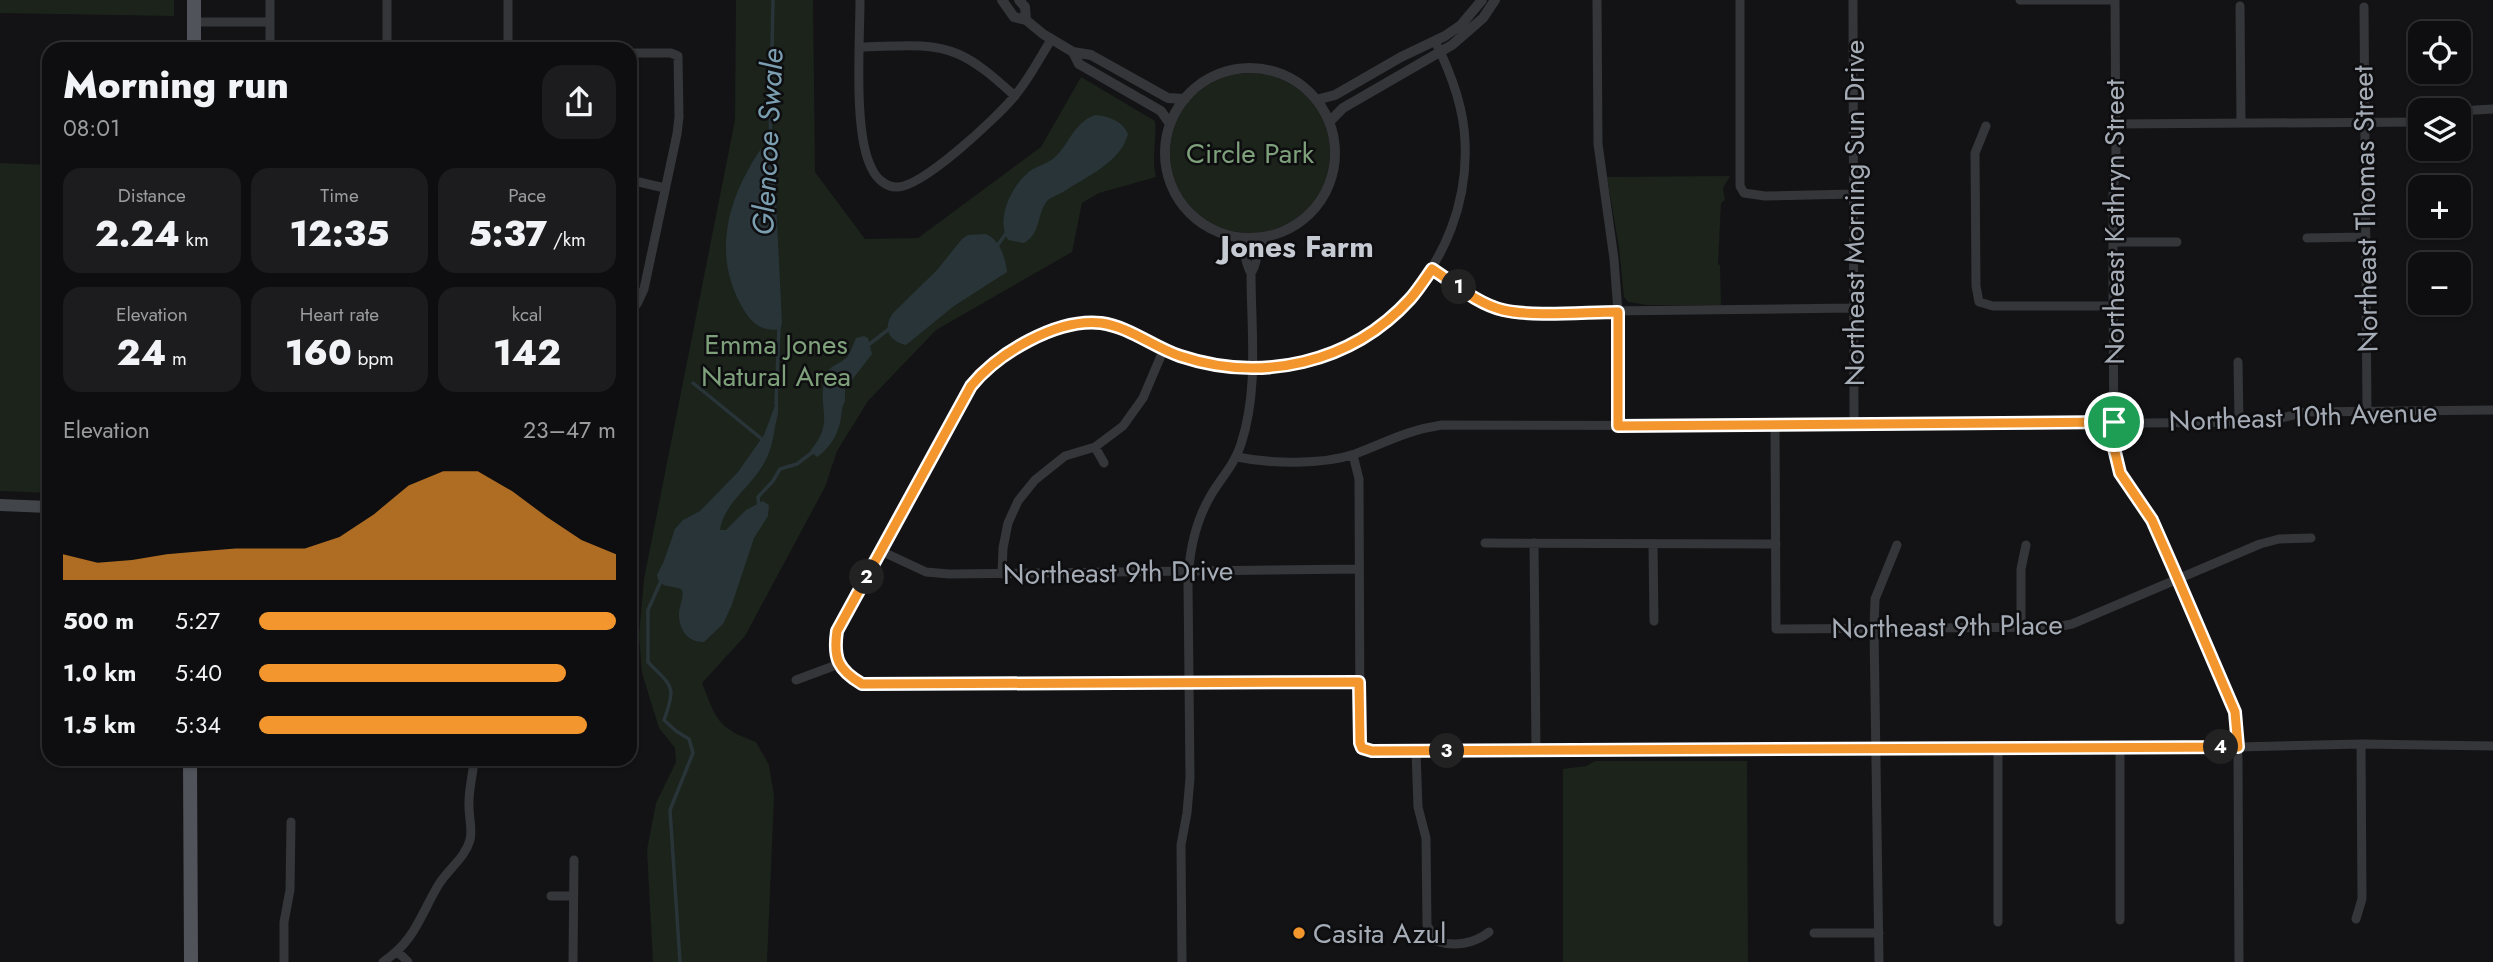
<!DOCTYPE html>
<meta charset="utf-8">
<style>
:root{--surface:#0e0e10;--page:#1c1c1e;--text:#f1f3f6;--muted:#9b9c9f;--line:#2e2e30;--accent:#f3962d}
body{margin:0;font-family:Jost,sans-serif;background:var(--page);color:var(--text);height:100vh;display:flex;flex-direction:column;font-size:26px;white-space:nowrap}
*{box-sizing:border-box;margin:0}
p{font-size:23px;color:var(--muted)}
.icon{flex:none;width:38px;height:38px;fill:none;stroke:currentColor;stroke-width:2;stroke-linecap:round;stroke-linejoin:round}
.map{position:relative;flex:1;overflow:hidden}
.side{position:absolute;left:42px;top:42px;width:595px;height:724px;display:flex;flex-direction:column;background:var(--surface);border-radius:21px;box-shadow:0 2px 5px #0004,0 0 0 2px var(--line)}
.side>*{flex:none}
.fabs{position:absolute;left:2408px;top:21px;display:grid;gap:14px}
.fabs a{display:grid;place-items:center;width:63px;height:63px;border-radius:14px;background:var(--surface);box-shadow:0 2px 5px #0004,0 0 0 2px var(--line);font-size:35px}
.pin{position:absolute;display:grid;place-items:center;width:60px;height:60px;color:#fff;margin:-30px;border:4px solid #fff;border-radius:50%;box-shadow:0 2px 7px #0007}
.km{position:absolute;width:35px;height:35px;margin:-18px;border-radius:50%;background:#222;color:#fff;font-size:19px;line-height:35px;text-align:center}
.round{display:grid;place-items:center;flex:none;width:74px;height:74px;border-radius:21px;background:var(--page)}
.overview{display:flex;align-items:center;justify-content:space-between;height:119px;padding:0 21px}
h1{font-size:38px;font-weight:800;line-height:52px}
.metrics{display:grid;grid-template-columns:repeat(3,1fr);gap:10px;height:119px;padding:7px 21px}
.metrics div{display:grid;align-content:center;border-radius:18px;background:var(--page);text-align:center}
.metrics b{font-size:35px;font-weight:800}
.metrics small{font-size:19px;font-weight:400}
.metrics p{font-size:19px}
.chart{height:196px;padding:14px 21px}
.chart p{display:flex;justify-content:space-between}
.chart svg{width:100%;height:126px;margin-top:7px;fill:var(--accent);opacity:.7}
ul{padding:0 21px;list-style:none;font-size:23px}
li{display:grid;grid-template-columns:112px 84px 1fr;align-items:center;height:52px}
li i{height:18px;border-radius:9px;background:var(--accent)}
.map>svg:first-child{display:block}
.green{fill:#1b231b}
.water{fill:#293439}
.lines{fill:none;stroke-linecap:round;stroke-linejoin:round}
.stream{stroke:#293439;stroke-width:3.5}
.minor{stroke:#34363a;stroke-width:9}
.tertiary{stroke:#34363a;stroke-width:10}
.secondary{stroke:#42454a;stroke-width:12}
.primary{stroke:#505359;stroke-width:14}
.route-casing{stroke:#fff;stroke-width:14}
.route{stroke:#f3962d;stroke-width:9}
.poi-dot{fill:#f3962d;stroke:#0e0e10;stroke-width:2.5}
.labels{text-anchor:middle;stroke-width:5;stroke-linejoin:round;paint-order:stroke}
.park-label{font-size:28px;fill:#7ea17b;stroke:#0e0e10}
.street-label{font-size:28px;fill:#a5acb6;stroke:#0e0e10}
.poi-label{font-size:28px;fill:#a5acb6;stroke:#0e0e10;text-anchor:start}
.water-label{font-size:30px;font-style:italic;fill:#7b9fb1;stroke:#0e0e10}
.neighbourhood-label{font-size:30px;font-weight:bold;fill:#c6cad2;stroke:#0e0e10}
</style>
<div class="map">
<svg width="2493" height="962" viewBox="0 0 2493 962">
<rect width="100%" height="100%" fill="#131315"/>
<path class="green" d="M0,0H174V16L0,13Z
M736,0H813L815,172L865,239L918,238L1041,147L1081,77L1155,121C1157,140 1151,156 1156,177L1099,193L1082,203L1072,252L936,330L868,401L837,451L825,487L745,636L702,683C717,720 716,727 756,742L769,765L774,796L767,962H653L647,850L656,803L676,762L675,748L659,728L642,673L639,635L644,579L735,120Z
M1170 153a80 80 0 1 1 160 0a80 80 0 1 1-160 0Z
M0,163L49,165V493L0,491Z
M1730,176L1723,188L1725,200L1721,203L1718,264L1720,265L1721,305H1647L1628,302L1624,297L1619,248L1607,177Z
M1595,761H1747L1748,962H1563V769L1586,766Z"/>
<path class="water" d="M1095,115C1108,116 1123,121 1128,134C1121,162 1086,177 1063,192C1059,194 1052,197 1048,200C1036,213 1042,233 1024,243L1008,240C995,219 1012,185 1030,171C1037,166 1047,164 1054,158C1070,144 1073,123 1095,115Z
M768,144L773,147L774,160L782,323L780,329C763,332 752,324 744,310C716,265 723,215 748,170C754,160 758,150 768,144Z
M986,234C1000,240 1005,257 1007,272L954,306L906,345C887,341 883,327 893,313L937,270L962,239L968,235Z
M864,336L868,338L872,354L845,389V401C841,408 842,415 840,423C837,436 828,450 817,457L810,451C837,420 815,407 826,376C829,365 839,365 846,358C851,353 853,344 856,338Z
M777,400C780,409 777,418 775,427C773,440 770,454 763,465C751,486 723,505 720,530H726L746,510L763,501L769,505L768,516L754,538L731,607L723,624L704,642C688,643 678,629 679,612C680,604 684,598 682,590C673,584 659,590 657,575L664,561L675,529L683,520L700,511L738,472L764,435Z"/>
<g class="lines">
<path class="stream" d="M770,146L773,0
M997,246L1007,232
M867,346L889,329
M693,383L763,440
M776,404L779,327
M759,507L758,497L773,481L780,469L797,464L814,451
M661,581L648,610V662C672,687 677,685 664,720L676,731L689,739L693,753L670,810L680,962"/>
<path class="minor" d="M270,0V49
M508,0V49
M860,0C860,42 853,135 872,169C876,178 886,187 896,187C921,189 996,118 1013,98C1028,81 1039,59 1051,40
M1597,0L1598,144L1614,259L1618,312V426
M1740,0V186L1744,193L1765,196L1853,194
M1853,0L1854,426
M2020,0H2115
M2115,0L2116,166L2113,194V291L2114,448L2120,473L2152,520L2235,712L2238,759L2239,962
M2240,6L2241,122
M2364,7L2367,412
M194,22H270
M860,47C892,47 928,41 958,54C979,63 998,81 1015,96
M387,49V0
M630,53H671L678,56L679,117L677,134L644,289L637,304L630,305
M2459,111L2493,109
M2116,124L2420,122
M1986,126L1975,153L1976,286L1979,302L1993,306H2113
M630,180L665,188
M2307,238L2366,237
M2113,242H2177
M1432,269C1462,288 1487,308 1522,312L1853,308
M1251,273C1259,262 1255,249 1265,237
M2238,362L2239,422
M1775,426L1776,629L2056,627L2072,624L2260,544L2279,539L2311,538
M1095,447L1104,463
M1353,455L1359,479L1360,737L1362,748L1366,750L2238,747L2361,744L2493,746
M1237,457C1271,464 1322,465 1355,454C1387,442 1407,430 1442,425L1854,426L2239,422L2273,420L2306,412L2493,410
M1485,543L1776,544
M1534,543L1536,751
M1653,544L1654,621
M881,551L926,572L949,574L1359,569
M1002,574L1003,548L1008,523L1018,501L1035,480L1065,456L1095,447L1123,426L1143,398L1163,351
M2021,628V569L2026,545
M796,680L839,664
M1359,682L862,684C838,670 833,658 837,631L971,386C995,357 1046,325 1084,323C1115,321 1136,339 1163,351C1189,362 1221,369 1250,369C1373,371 1471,262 1465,142C1464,107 1451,73 1435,41
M2120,746V920
M1998,747V922
M1416,751L1418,807L1426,838L1427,925L1436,941C1454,947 1474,944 1489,932
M551,896H573
M2356,919L2362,899L2361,744
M1814,933H1879
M398,952L408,962
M284,962V922L290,890L291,822
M383,962C416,940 420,915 439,884C449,868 465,858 470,840C473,828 468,815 469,802C469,788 473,774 474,760
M573,962L574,860
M1182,962L1181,845L1187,813L1190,778L1188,583C1189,551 1195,522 1211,495C1221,478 1235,464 1241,444C1259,389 1251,330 1251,273C1244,262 1246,249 1238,238
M1879,962L1874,629L1875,599L1897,545"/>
<path class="tertiary" d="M1002,0L1014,17L1026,20L1043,34L1073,52L1091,55L1168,98L1185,99
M1019,0L1025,7L1026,20
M1073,52L1079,64L1161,111L1170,124
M1165 153a85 85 0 1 1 170 0a85 85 0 1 1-170 0Z
M1316,100L1335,95L1401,57L1445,36L1461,25L1482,0
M1329,122L1343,108L1452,45L1483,18L1495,0"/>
<path class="secondary" d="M0,505L49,507"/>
<path class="primary" d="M194,0V49
M190,760L191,962"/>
</g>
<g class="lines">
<defs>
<path id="route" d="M1432,269C1454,283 1477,304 1503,310C1533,317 1586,312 1618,312V426L2114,422V448L2120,473L2152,520L2174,570L2235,712L2238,747L1372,751L1362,748L1360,743L1359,682L862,684C838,670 833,658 837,631L971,386C998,353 1057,318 1101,323C1130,327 1153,347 1180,356C1261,383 1351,364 1410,299C1418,290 1425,279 1432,269Z"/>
</defs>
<use href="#route" class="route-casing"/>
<use href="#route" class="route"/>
</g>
<circle class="poi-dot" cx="1299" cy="933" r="7"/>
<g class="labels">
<g class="park-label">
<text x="1250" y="163">Circle Park</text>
<text x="776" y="354">Emma Jones<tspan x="776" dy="32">Natural Area</tspan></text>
</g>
<g class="street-label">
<text transform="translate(2365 209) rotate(-91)" y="10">Northeast Thomas Street</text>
<text transform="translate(1854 213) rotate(-90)" y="10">Northeast Morning Sun Drive</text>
<text transform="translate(2114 222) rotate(-90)" y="10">Northeast Kathryn Street</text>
<text transform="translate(2303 416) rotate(-2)" y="10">Northeast 10th Avenue</text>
<text transform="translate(1118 572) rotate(-1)" y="10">Northeast 9th Drive</text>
<text transform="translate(1947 626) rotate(-1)" y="10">Northeast 9th Place</text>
</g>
<g class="poi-label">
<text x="1313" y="943">Casita Azul</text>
</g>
<g class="water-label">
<text transform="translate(768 142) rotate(-87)" y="10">Glencoe Swale</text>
</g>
<g class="neighbourhood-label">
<text x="1297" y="257">Jones Farm</text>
</g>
</g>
</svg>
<div class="fabs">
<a><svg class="icon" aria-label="locate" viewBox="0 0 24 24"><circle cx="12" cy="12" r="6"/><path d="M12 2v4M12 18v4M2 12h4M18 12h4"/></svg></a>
<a><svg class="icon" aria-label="layers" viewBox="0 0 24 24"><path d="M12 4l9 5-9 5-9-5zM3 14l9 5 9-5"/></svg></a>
<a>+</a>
<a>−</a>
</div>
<div class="pin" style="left:2114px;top:422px;background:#1e9e55"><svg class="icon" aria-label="arrive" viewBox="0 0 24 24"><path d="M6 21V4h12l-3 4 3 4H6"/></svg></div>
<b class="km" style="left:1459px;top:287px">1</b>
<b class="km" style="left:867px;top:577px">2</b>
<b class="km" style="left:1447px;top:751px">3</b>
<b class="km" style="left:2221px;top:747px">4</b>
<section class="side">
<div class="overview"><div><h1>Morning run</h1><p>08:01</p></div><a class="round"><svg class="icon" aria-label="share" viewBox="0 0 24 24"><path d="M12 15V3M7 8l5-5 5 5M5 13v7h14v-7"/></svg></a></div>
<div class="metrics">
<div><p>Distance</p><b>2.24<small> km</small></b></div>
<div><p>Time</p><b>12:35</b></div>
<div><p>Pace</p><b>5:37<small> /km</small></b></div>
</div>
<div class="metrics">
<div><p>Elevation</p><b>24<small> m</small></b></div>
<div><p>Heart rate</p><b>160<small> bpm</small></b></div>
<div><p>kcal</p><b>142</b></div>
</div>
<div class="chart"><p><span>Elevation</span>23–47 m</p>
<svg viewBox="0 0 160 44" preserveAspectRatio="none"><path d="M0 44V35L10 38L20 37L30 35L40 34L50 33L60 33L70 33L80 29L90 21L100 11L110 6L120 6L130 13L140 22L150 30L160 35V44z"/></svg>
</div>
<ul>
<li><b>500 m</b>5:27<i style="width:100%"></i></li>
<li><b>1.0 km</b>5:40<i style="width:86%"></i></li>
<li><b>1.5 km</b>5:34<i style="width:92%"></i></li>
</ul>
</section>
</div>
